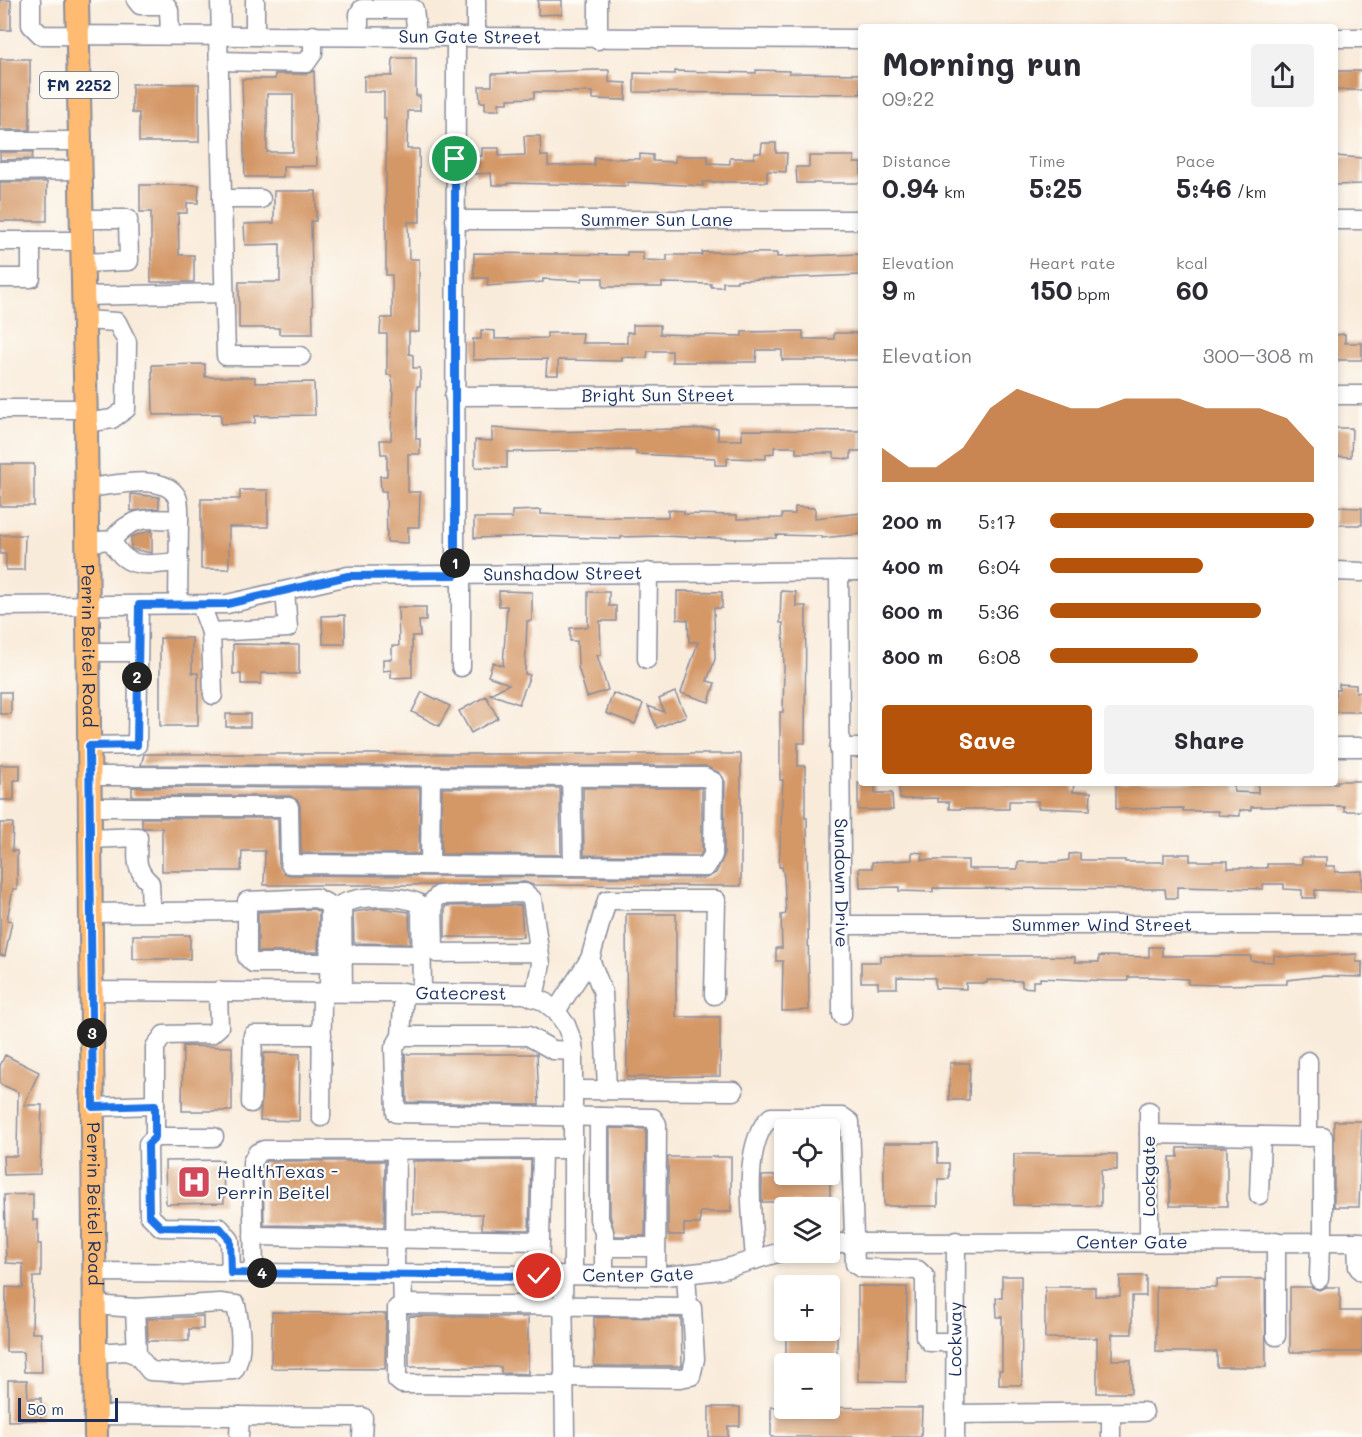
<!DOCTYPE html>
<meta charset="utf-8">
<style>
:root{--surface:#fff;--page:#f2f2f3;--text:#2b2b33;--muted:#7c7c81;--accent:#b45309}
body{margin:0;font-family:Mali,sans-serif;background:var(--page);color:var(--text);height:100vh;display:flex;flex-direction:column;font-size:22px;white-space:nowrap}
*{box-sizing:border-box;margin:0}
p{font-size:20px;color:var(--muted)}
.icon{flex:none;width:33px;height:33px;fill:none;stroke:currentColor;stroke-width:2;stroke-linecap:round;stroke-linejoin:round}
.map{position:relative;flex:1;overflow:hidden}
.drawer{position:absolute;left:858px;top:24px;width:480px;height:762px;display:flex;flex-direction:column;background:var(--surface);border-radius:6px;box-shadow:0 3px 9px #0003}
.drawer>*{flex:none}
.buttons{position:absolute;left:774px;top:1119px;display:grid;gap:12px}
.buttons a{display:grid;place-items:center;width:66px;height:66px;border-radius:6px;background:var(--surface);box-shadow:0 3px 9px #0003;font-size:30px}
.scale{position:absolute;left:18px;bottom:15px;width:100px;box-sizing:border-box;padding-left:6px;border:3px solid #1b2f5e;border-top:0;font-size:16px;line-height:21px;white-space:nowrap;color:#1b2f5e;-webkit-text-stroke:4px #fdfcf7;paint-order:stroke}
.pin{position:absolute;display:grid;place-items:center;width:51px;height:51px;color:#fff;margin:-26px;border:3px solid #fff;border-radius:50%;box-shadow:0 2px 6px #0007}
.km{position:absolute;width:30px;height:30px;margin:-15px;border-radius:50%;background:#222;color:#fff;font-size:16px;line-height:30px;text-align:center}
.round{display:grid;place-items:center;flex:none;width:63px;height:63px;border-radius:6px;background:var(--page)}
.headline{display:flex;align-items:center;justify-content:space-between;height:102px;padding:0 24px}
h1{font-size:33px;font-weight:700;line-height:45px}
.stats{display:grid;grid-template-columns:repeat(3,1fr);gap:9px;height:102px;padding:6px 24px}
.stats div{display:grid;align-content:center}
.stats b{font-size:26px;font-weight:700}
.stats small{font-size:16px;font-weight:400}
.stats p{font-size:16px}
.chart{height:168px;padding:12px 24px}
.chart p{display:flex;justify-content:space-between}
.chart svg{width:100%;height:108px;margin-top:6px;fill:var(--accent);opacity:.7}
.primary-button{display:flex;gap:12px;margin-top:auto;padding:12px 24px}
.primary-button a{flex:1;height:69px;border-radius:6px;background:var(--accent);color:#fff;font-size:24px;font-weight:700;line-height:69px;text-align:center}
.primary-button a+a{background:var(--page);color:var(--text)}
ul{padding:0 24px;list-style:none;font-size:20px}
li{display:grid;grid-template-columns:96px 72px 1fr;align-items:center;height:45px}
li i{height:15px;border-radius:8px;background:var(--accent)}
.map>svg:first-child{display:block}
.building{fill:#d49766;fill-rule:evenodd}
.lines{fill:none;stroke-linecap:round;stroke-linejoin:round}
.minor-casing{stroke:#8a8d9c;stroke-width:21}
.major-casing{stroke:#8a8d9c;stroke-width:26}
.minor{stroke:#fff;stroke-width:18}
.major{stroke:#febb71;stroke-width:22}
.route-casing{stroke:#fff;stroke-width:12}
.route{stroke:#1a73e8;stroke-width:8}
.labels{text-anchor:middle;stroke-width:4.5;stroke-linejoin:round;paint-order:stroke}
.shield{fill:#fdfcf7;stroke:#5f6c8c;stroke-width:1.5}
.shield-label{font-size:16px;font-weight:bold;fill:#1b2f5e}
.street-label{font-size:18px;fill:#1b2f5e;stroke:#fdfcf7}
.poi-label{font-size:18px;fill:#1b2f5e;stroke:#fdfcf7;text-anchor:start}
</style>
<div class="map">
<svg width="1362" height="1437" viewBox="0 0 1362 1437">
<rect width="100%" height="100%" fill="#fdfcf7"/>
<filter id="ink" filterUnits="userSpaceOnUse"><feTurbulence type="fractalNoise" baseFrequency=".0167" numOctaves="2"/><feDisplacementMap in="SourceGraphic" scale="12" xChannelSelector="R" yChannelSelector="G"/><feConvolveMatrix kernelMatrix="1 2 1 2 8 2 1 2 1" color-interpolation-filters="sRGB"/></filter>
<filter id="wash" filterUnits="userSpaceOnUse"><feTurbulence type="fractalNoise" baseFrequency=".008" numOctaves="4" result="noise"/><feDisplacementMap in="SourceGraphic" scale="24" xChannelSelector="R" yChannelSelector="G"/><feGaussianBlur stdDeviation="1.35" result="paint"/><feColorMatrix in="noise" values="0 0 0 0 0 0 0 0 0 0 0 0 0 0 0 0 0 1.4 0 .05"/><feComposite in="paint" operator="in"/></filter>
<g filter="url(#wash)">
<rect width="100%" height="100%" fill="#f9ebda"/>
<g id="blocks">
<path class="building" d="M0,0H11V30H0Z
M538,0H562V14L538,15Z
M393,58H416V96H420V111H408V119L407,149H419L420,222H408L409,259H419V332H409V354L413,355V368H420V386H417L416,439H420V454H408V492H420L419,527H408V543L387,542L386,491H381L380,476H387V454H381L380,440H391L393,386L391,375H387V334H380L381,318H392V275H386V119H384V92H364V76H392Z
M0,59H30V130H0Z
M594,70H609V82L626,83V100L593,99V92H534V98L508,99V103H499V110H485V102H480L479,86H492V74Z
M756,70L789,71V73L861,74V94L634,92V73L675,74V71L756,73Z
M314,71L317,166H283V177H245L242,79H275V74H306ZM267,94H293V152H267Z
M1335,71H1362V90H1335Z
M132,84H199V142H139V113H132Z
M524,136H540L541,156H548V166L594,165V158L640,159V154L653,155V161L675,162V156H708V163L730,164V158H754V153H761L762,143H776V153H787L786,172L767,171V182H703V186L628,182V186L508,183V185H492L491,173L475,174V156H482V148H499V156L525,155Z
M0,152H33L32,159L0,160Z
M809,156H854V163H861V183H797L796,167H809Z
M1335,156L1362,158V184L1335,185Z
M0,182H47V221H0Z
M140,185H199L198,203H187V213H178L179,255H194V282H151V212H140Z
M274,191H316V221H311L313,334H279V328H239V282H280V244L245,245L244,224L274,223Z
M627,252H643V260L667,261V255H702V252L777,253V257L861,254V275L737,280V282H723V287H711V284L662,283V287H603V278H582V281L543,279V282L487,286L488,278H474V253L627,255Z
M633,325H660V334L697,335L742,336V332L803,331V339H834V333H851L861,334V360H782V350H757L756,362H672V351H648L647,358L622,357V361L558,360V375H546L547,359L473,360V339H481V330L495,331V339L547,338V333H583L582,343H627V332L633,333Z
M1345,334V343H1362V360H1335V335Z
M205,364V377H255V383L314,382L315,415L255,416V423L221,424V414L153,415L152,365Z
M492,428L548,432L718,428V440H742V430L861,431V451H851V459L834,458V453H796V447H774V453L766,454V459L727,458V465H715V458L636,454V450L507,452V468L475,467V440L492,441Z
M1335,428H1352L1351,457L1335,456Z
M0,464H34V506H0Z
M240,490H268V527H229V569H201V499H240Z
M131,494L159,497V508L131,511Z
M795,507L815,508V518L861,513V534L822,538V536L776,535V538L742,539L660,536L621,537V539L536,536L474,538V518H512V511L541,510V514L602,517H668V510L684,511V514L737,515V519L782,518V514H795Z
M1335,507L1362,508V525H1335Z
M152,530V553L131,549V537Z
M0,535H25L24,570H6V554H0Z
M499,591L532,592V621H527L525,674L530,675L519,704L490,694L509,684L488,676L493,662L503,666L507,606H499Z
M677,591L722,592V608H714L715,659L707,681L715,683L709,702L681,693L698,642H689L688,620L677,619Z
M781,591L796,592V606H806L805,743H798V766H805V818H807L809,1010L782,1011L783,961H776V948H782L781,915L786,914L784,877L782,867H779L783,780H780V712H783L784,669L783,623H780Z
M588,592H609V606H616V621H600L601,655H597L608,690L587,697L578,667L577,641H570V628L588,627Z
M398,607H426V621H419L420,636H412V677L391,678V670L383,671V659H392V646H399Z
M345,615V644H323L322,616Z
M160,638H192V673H198V726H160Z
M233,644L299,645V674L261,673V684H241V674H233Z
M1339,684L1356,685V692L1362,693V712H1335V690H1339Z
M0,692H11V714H0Z
M422,692L450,706L439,726L412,712Z
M675,692L686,716L657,728L648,706L664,712L659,699Z
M613,693L643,704L635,724L606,713Z
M486,696L498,718L471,733L459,711Z
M226,714H250V727H226Z
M144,754H741V886L533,885L525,882L435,885H264L265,851H242L241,871H162V828H145L142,827V818H278L279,865L284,873L290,875L706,878L716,873L724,856L725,782L720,773L705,766L141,765Z
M0,765H20V780H14V800H0Z
M1337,781H1362V811H1344V806L1251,807V810H1240V816L1218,815V811H1183V808L1116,809V783H1234V792L1258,793V783H1337Z
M858,783H875V793H892L893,810H858Z
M899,783H1074L1073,792H1091L1090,810L1038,808V801H1009V809H949V802H938V798L900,799Z
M132,787L420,788L419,854L301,853L300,806L298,801L290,796H132Z
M442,788H560L561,855L441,854Z
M583,788H702V852L700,856L584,855Z
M0,823H13L12,851H17V889H13L7,920L12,921L5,956L0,955Z
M912,852L923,853L922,860H968V869H1018V862H1056L1069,860V854L1080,853V860H1125V862H1164V854H1190V861H1228V868H1267V864H1302V857H1326V866H1335V872L1362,871V891L1315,890V898H1302V890L1284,889V884H1263V889L1177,887V898H1166L1165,889L933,888V892L899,891V887L860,888L859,868H872V862L912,860Z
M521,905L523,937H445V906Z
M380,908L409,912L410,944L354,943L353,912Z
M314,909L319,912L318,952H258V912Z
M626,914H676V1017H720V1076L627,1077Z
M133,935H190V959H133Z
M1149,947H1162V956H1251V961L1274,962V955L1288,957L1357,954L1356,962H1362V977L1322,976L1287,980V984L1218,985L1188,984V979L1149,977H1128V981H1109L1040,978V981H1033V988L1022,987V981L987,980V983H966V989L935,988V978L897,977V988H878V982H861V962H880V956H1045L1075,957V962H1099V956L1149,957Z
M183,1046L232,1047V1111H182Z
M264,1053L300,1054L299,1121L260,1120Z
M405,1054H537L539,1105L407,1102Z
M5,1055L39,1072L24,1105H42L40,1174L4,1175L3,1156H17L18,1092L0,1084V1066Z
M950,1063H970L969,1100H949Z
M1334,1121H1362L1359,1207H1334Z
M610,1128L646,1129L645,1236H615L610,1215Z
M884,1143H938V1163H949V1179H938V1206H884Z
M1208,1147H1227V1206H1170V1157H1178V1148Z
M1014,1154H1117V1170H1101V1206L1014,1205Z
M668,1157H731V1212H700V1224H684V1235H668Z
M223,1160L224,1203L166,1204L165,1161Z
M531,1160L529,1230L482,1229V1214H412L413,1161Z
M266,1161H385L384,1227L264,1225L263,1165Z
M830,1174V1202H762V1176Z
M33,1194V1220H38V1244H41V1277H33L32,1333H41L42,1372H24L23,1352H6V1287L23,1288V1264L6,1263L4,1195Z
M1002,1276H1021L1022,1385H999V1370H1002V1317H997L996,1298H1002Z
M1120,1276H1146V1296H1132V1334H1112V1360H1131V1393H1097V1338H1045V1287H1095V1296H1120Z
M1217,1279H1265L1266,1367H1217V1352H1156V1287H1217Z
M858,1286L907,1287L906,1382L858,1381Z
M1290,1287H1311L1319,1290L1327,1287H1340V1311H1362V1352H1290Z
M272,1312L386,1314L385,1369L271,1368Z
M203,1316V1329H189V1341H148L147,1319Z
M409,1316L528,1317V1374L501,1373V1367H409Z
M594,1317L681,1318L682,1366H594Z
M786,1330H837V1364H786Z
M8,1380H27L28,1398H41V1420L8,1421Z
M709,1407H740V1426H728V1437H709Z
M771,1407L922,1408L921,1437H771Z"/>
</g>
</g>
<g filter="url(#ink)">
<use href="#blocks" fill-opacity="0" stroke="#8a8d9c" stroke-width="1.5"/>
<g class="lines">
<defs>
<g id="minor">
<path id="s1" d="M31,0V25L41,35L861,39"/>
<path d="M136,0L140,5H166L169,10L170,35"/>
<path d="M220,0L221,35"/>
<path d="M255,0V35"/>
<path d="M218,35L226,356H301"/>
<path d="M359,35V14L362,9H414L417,35"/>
<path d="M476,36V0"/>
<path d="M1335,38H1362"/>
<path d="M598,40V0"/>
<path d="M219,61L306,63L313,53V35"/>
<path d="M0,141H80"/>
<path d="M0,171L80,170"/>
<path d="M222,199H261"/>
<path d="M81,219H128L129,261L82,263"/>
<path id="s2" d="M455,220H861"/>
<path d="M1335,220H1362"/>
<path d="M0,241H82"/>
<path d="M0,278H31V241"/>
<path d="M83,296L224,293"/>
<path d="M83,320L117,322L127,342L126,409L112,419L86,423"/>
<path d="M1335,395H1362"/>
<path id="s3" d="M454,396L861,395"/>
<path d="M0,409H85"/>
<path d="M86,488C109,487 163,471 177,497C180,503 179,514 179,520"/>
<path d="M112,540C125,572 150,564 179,562"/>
<path d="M87,542L112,540C133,514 149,519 179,520L178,604"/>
<path id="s4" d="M839,571L842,1015"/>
<path d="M1335,571L1362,572"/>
<path d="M455,575L456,36"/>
<path d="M461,575V667"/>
<path d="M201,605L211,632L213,695"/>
<path id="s5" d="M0,606L227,604L348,576L861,571"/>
<path d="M211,632L288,628L285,591"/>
<path d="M88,652H137"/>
<path d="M647,659L648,572"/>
<path d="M89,746L137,745L139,605"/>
<path d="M1335,747H1362"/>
<path d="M839,748H861"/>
<path d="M89,776L705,777L714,782L713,855L706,867L290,864L289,807H90"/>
<path d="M571,776L573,866"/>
<path d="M90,839L138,837C137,857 134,869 150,883L151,912"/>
<path d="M430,865L431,776"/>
<path d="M91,913L236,911"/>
<path id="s6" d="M841,925H1362"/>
<path d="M342,954L422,955"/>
<path d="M590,959L603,993L607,1090"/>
<path id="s7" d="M92,991L525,994L543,1001L556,1011L566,1025L573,1043V1275"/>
<path d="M329,992L330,905L316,898L247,901V957L253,963H329"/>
<path d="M343,992L342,904C361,895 399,895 418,903L421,912L422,992"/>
<path d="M534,998L541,964L532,899L525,893L439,895L433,901L434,949L437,953L539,952"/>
<path d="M556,1011L590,959L607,900H716L714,995"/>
<path d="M401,1036L404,992"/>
<path d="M574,1051L553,1050L528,1036H401L394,1048L396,1113L653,1118L657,1124L656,1276"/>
<path d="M1308,1061V1137"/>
<path d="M574,1090L734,1091"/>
<path d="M251,1103L253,1035H322"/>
<path d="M93,1107L155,1105"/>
<path d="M321,1117L322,992"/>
<path d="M599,1117V1219L604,1232V1276"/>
<path d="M1149,1134L1323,1137V1242"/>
<path d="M155,1137V1047L164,1035L211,1034L219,1027L218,991"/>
<path d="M214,1137H155L148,1144L149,1215L161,1227L220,1228L230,1240L231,1273"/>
<path d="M1259,1195L1261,1136"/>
<path d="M253,1236L540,1241L539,1276"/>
<path d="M540,1241L542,1149"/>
<path d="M1149,1241V1111"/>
<path d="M1357,1242L1358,1267L1362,1272"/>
<path id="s8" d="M830,1243L1362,1242"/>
<path d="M604,1247H656"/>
<path d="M755,1260C753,1224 740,1143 771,1117H843L850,1122L855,1264L861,1268L918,1270L925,1277V1336L930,1342H955"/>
<path id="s9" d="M94,1272L665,1276L720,1270L784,1251"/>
<path d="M254,1273L252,1162L257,1153L264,1150L574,1149"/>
<path d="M395,1274L396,1149"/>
<path d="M402,1274L403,1304L397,1308V1380L402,1384L564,1385"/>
<path d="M563,1276L565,1437"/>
<path d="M1319,1279L1320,1242"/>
<path d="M403,1304L688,1307"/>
<path d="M95,1305L135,1308L220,1303L236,1305C240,1324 245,1353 234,1370L184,1373L150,1371L137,1355L126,1351L96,1353"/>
<path d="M135,1308L137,1355"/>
<path d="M1276,1336V1241"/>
<path d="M563,1377L680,1378L691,1376L695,1359L692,1308L688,1307L686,1274"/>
<path d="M1111,1413V1437"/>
<path d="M955,1414L1144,1412"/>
<path d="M95,1415L363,1417L362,1437"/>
<path d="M239,1437L240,1416"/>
<path id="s10" d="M955,1437L956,1241"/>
</g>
<g id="major">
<path id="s11" d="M77,0L86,423L96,1437"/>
</g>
</defs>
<use href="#minor" class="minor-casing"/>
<use href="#major" class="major-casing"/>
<use href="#minor" class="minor"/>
<use href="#major" class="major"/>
</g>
</g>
<g class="lines" filter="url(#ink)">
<defs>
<path id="route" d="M455,159V575L348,576L227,604L139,605L137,745L89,746L93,1107L155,1105V1137L148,1144L149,1215L161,1227L220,1228L230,1240L231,1273L539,1276"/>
</defs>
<use href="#route" class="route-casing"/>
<use href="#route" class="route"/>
</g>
<defs>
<symbol id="hospital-square" viewBox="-11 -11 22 22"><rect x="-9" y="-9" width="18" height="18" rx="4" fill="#d1495b" stroke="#fdfcf7"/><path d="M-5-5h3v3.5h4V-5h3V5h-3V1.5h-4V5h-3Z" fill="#fff"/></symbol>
</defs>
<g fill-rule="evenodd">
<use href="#hospital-square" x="175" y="1163" width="38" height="38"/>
</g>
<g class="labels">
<rect class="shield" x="40" y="72" width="78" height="26" rx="4.5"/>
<g class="shield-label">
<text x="79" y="91">FM 2252</text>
</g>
<g class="street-label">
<text dy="6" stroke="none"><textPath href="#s1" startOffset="468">Sun Gate Street</textPath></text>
<text dy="6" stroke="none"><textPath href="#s2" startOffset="202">Summer Sun Lane</textPath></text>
<text dy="6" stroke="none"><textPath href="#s3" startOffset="204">Bright Sun Street</textPath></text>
<text dy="6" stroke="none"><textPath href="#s5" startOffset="566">Sunshadow Street</textPath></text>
<text dy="6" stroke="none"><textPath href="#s11" startOffset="646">Perrin Beitel Road</textPath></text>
<text dy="6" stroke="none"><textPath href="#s4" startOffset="312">Sundown Drive</textPath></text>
<text dy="6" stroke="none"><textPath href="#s6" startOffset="261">Summer Wind Street</textPath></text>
<text dy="6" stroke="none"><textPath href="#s7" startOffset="369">Gatecrest</textPath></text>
<text transform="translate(1149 1176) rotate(-90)" y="6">Lockgate</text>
<text dy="6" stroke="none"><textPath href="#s11" startOffset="1204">Perrin Beitel Road</textPath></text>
<text dy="6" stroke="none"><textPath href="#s8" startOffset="302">Center Gate</textPath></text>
<text dy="6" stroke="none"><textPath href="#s9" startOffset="544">Center Gate</textPath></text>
<text dy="6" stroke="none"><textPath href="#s10" startOffset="98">Lockway</textPath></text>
</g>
<g class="poi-label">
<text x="217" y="1178">HealthTexas -<tspan x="217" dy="21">Perrin Beitel</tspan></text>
</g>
</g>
</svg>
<div class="buttons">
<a><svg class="icon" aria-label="locate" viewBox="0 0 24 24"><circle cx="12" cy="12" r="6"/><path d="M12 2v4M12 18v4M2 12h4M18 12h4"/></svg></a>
<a><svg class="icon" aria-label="layers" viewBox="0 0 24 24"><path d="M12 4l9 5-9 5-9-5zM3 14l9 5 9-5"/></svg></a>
<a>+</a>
<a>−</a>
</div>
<div class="scale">50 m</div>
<div class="pin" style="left:455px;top:159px;background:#1e9e55"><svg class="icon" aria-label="arrive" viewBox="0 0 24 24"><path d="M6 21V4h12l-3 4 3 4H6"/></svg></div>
<div class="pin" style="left:539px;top:1276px;background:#d93025"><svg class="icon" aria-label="check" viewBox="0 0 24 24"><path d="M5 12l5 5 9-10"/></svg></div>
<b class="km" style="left:455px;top:563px">1</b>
<b class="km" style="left:137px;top:677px">2</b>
<b class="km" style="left:92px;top:1033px">3</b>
<b class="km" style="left:262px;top:1273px">4</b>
<section class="drawer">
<div class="headline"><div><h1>Morning run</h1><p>09:22</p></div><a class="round"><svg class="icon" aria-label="share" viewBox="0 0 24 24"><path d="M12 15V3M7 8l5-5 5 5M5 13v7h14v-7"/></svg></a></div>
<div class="stats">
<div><p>Distance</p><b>0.94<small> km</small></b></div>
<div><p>Time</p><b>5:25</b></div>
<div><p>Pace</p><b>5:46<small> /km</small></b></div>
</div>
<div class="stats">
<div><p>Elevation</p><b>9<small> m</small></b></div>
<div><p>Heart rate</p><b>150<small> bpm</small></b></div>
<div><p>kcal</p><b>60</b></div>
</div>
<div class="chart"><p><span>Elevation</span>300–308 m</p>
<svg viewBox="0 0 160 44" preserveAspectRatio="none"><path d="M0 44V30L10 38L20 38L30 30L40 14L50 6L60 10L70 14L80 14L90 10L100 10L110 10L120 14L130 14L140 14L150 18L160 30V44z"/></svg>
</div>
<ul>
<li><b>200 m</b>5:17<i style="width:100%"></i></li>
<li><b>400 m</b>6:04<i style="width:58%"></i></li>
<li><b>600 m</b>5:36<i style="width:80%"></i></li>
<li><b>800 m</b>6:08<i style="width:56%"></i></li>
</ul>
<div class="primary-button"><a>Save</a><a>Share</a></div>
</section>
</div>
